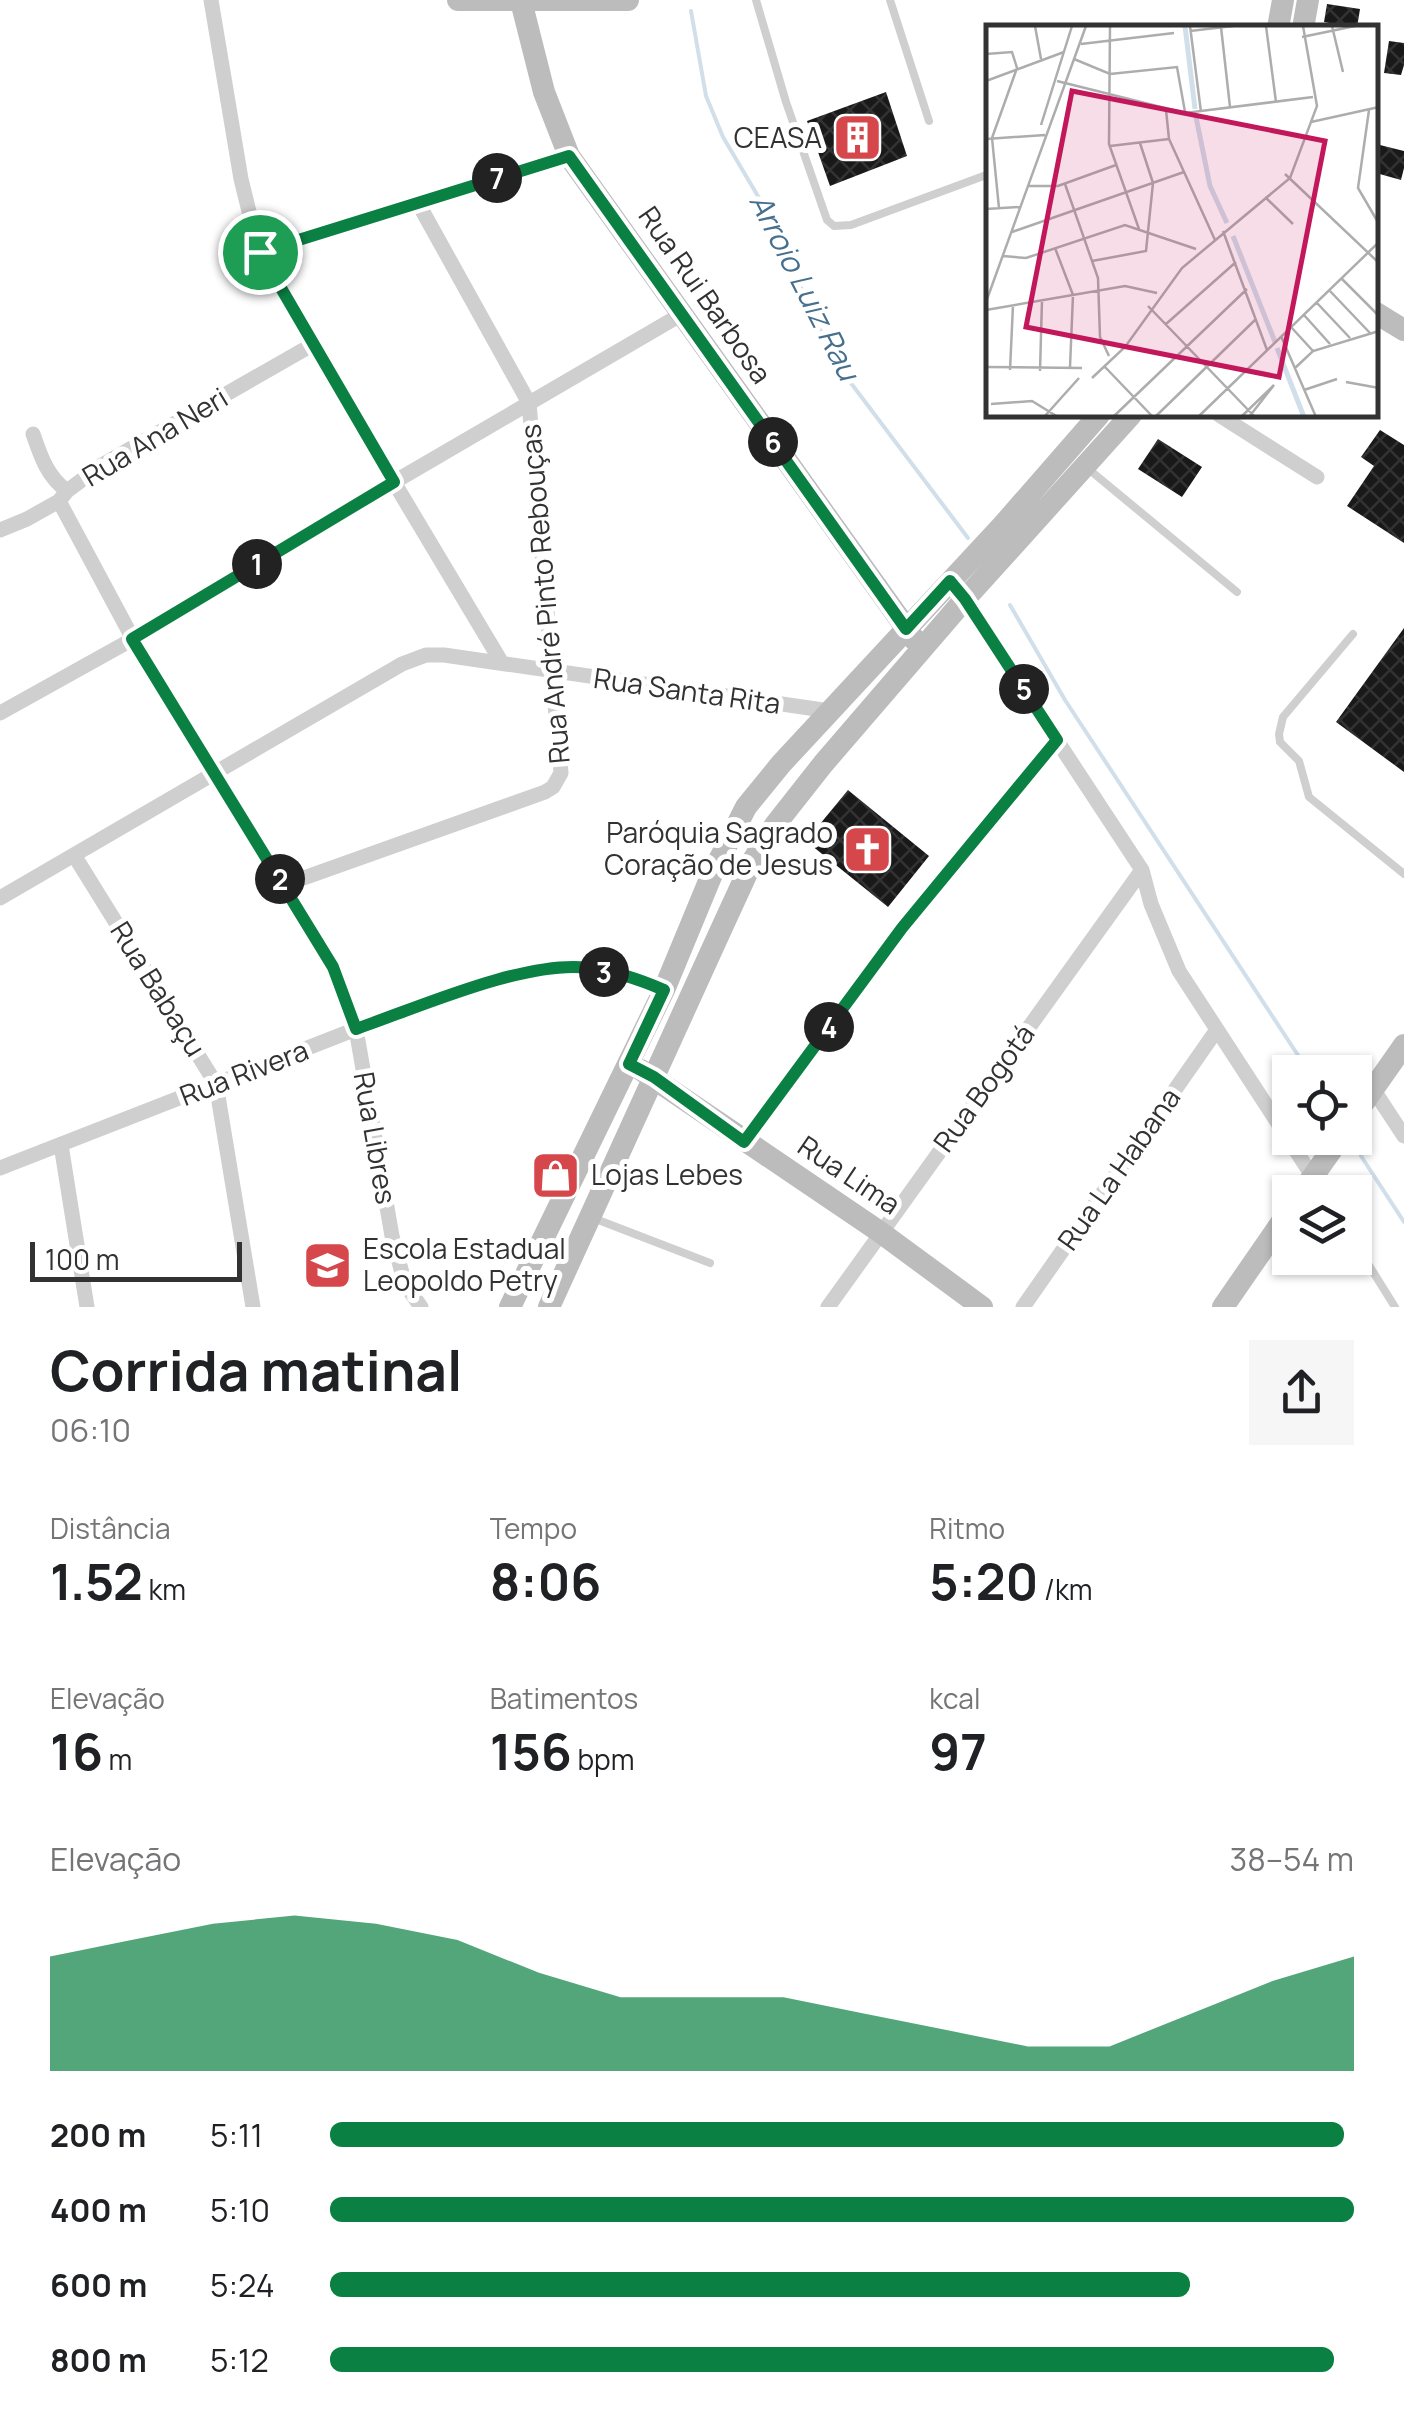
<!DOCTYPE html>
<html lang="pt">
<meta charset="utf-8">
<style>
:root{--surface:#fff;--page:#f6f6f6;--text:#202124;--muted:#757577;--accent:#0b8043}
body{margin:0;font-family:Manrope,sans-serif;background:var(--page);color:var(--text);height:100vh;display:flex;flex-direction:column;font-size:38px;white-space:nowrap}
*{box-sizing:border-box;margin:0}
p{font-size:32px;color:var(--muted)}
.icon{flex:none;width:55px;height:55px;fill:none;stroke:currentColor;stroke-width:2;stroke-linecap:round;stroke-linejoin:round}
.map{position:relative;height:1307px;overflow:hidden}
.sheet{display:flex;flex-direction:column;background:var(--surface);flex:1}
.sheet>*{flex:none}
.tools{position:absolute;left:1272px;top:1055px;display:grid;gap:20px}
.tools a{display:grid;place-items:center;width:100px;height:100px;border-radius:0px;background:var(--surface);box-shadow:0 2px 8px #0004;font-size:50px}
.scale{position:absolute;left:30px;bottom:25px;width:212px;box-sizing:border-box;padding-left:10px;border:5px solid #323232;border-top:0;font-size:28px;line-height:35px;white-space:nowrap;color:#323232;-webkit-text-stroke:8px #fff;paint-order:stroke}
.pin{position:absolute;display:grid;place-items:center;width:85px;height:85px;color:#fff;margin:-42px;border:5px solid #fff;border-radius:50%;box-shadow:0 2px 10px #0007}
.km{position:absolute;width:50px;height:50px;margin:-25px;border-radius:50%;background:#222;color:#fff;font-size:28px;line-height:50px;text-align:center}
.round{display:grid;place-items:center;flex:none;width:105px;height:105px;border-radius:0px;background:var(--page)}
.overview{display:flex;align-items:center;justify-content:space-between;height:170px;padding:0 50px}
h1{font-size:55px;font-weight:700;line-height:75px}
.figures{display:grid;grid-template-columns:repeat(3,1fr);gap:15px;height:170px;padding:10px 50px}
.figures div{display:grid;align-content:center}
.figures b{font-size:50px;font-weight:700}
.figures small{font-size:28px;font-weight:400}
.figures p{font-size:28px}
.chart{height:280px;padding:20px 50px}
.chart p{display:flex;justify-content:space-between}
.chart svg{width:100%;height:180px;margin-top:10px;fill:var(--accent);opacity:.7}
ul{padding:0 50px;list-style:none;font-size:32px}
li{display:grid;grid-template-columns:160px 120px 1fr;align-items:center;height:75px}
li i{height:25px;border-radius:12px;background:var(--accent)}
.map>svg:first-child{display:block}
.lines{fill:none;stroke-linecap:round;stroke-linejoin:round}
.stream{stroke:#d1dfeb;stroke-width:4}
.building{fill:url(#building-cross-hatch)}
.lane{stroke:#cfcfcf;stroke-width:8}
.street{stroke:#cfcfcf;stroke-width:15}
.secondary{stroke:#bcbcbc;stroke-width:22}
.route-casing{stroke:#fff;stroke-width:20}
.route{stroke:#0b8043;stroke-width:12}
.labels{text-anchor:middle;stroke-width:10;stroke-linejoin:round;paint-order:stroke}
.poi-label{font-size:28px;fill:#323232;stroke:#fff;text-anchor:end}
.street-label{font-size:28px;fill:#323232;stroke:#fff}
.water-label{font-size:30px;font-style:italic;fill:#466f8e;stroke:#fff}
.inset-river{fill:none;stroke:#d1dfeb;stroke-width:5}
.inset-road{fill:none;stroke:#adadad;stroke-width:2.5}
.view{fill:#c2185b;fill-opacity:0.15;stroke:#c2185b;stroke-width:5}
.inset-edge{fill:none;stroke:#323232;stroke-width:5}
</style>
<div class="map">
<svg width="1404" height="1307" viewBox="0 0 1404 1307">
<defs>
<pattern id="building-cross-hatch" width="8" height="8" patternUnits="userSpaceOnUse" patternTransform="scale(2.5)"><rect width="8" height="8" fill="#191919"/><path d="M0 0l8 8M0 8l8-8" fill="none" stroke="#323232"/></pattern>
</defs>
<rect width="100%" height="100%" fill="#fff"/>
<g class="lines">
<path class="stream" d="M691,11L706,96L723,137L762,203L835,362L968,538
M1010,605L1065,700L1309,1072
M1361,1156L1404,1222"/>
</g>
<path class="building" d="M1327,4L1360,9L1357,28L1324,22Z
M1389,41L1404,43V65L1401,75L1384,73Z
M886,92L907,156L830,186L807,121Z
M1376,144L1404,151V168L1401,180L1376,173Z
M1380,430L1404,445V543L1347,506L1374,466L1361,457Z
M1158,439L1202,467L1182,497L1138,469Z
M1404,628V772L1336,722Z
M848,790L929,856L888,907L806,841Z"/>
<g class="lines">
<path class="lane" d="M756,0L786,102L827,220L834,226L851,225L989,174
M890,0L929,121
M1086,467L1237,592
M1353,634L1283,717L1279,734L1280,742L1299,761L1309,797L1404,874
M593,1218L710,1263
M1355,1243L1395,1307"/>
<path class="street" d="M211,0L241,179L259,252L312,345L502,663
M259,252L569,156
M1219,415L1317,477
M33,434C41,457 47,476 67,491
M59,501L133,639L333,967L356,1029L392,1236L405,1284L421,1307
M0,530L27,519L59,501L67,491L102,465L312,345
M962,596L1142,870L1151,904L1179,971L1313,1177
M0,713L133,639L394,482L682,314
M74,855L216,1084L253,1307
M284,885L545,792L553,787L561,773L529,403L418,203
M0,898L402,664L426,655H444L830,711
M1373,1089L1404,1136
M744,1141L903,928L1057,740
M61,1145L87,1307
M0,1168L356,1029L486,983L538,970L587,967L664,990
M828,1307L1142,870
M1023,1307L1216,1031"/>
<path class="secondary" d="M458,0H628
M521,1L544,92L569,156L914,639
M1278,28L1283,0
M1303,28L1308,0
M1376,313L1404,330
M641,1070L880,1232L982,1307
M1355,1115L1404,1045
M1302,1192L1340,1138
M510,1307L664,990L712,874L746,807L781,764L1003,525L1099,415
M549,1307L719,934L753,860L775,825L823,764L965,599L1131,415
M1223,1307L1290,1210"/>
</g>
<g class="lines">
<defs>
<path id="route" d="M569,156L906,629L950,581L965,599L1057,740L902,928L744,1142L654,1077L629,1064L664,990C641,980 614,971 589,968C527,959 417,1008 356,1029L333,967L132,639L394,482L260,252Z"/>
</defs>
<use href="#route" class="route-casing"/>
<use href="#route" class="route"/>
</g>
<defs>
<symbol id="building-square" viewBox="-11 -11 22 22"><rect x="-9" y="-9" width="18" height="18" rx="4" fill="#d6474b" stroke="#fff"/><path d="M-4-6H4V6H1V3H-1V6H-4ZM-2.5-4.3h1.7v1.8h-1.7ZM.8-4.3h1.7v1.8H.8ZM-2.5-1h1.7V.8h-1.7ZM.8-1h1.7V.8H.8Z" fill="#fff"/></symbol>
<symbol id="church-square" viewBox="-11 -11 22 22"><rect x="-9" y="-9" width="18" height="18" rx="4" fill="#d6474b" stroke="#fff"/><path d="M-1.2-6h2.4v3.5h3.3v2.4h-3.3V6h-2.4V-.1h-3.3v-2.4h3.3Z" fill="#fff"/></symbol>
<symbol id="shop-square" viewBox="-11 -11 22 22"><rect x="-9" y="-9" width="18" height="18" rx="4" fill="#d6474b" stroke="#fff"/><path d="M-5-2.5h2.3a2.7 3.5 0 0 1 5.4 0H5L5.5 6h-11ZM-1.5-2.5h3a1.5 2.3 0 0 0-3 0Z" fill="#fff"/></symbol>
<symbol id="school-square" viewBox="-11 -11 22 22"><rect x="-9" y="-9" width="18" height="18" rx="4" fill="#d6474b" stroke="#fff"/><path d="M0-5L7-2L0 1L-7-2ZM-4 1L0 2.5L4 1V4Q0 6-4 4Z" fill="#fff"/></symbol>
</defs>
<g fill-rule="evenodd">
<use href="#building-square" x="830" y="110" width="55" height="55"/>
<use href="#church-square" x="840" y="822" width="55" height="55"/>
<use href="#shop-square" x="528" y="1148" width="55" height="55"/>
<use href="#school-square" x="300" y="1238" width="55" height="55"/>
</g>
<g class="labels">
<g class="poi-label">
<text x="822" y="148">CEASA</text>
<text x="833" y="843">Paróquia Sagrado<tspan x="833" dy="32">Coração de Jesus</tspan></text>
<text x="591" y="1185" text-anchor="start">Lojas Lebes</text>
<text x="363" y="1259" text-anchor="start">Escola Estadual<tspan x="363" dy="32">Leopoldo Petry</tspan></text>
</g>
<g class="street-label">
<text transform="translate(705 295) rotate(55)" y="10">Rua Rui Barbosa</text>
<text transform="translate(155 437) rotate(-31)" y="10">Rua Ana Neri</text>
<text transform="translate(545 594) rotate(-95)" y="10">Rua André Pinto Rebouças</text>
<text transform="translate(687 691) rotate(8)" y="10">Rua Santa Rita</text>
<text transform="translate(158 989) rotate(58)" y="10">Rua Babaçu</text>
<text transform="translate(244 1073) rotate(-21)" y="10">Rua Rivera</text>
<text transform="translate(984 1088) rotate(-54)" y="10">Rua Bogotá</text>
<text transform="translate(375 1138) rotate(80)" y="10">Rua Libres</text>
<text transform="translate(1119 1169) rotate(-55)" y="10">Rua La Habana</text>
<text transform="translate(849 1175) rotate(34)" y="10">Rua Lima</text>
</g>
<g class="water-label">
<text transform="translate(804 287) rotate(63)" y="10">Arroio Luiz Rau</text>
</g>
</g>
<g transform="translate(986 25)">
<rect width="392" height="392" fill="#fff"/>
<path class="inset-river" d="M199,1L209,84M210,92L224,161L241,198M247,211L289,317M291,323L318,392"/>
<path class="inset-road" d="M49,1L55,34M124,1L123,119L153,204M204,1L215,87M280,1L290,77M346,1L357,47M235,2L244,82M204,6L247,1M316,12L369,1M95,19L188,8M0,29L26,27L31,43L6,113L13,183M88,34L124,49L191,42L199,87M0,56L78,27M71,56L199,88L327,72M180,85L183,114L229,215M383,85L372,163L393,199M325,97L393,82M55,100L86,1M0,114L59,110M124,121L183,114M299,149L393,238M79,159L112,253L114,312L123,331M41,161H72L130,140M279,172L307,199M0,184L34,182M237,206L281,325M26,207L198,147M69,223L87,270L84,342M17,231L40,233L139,200L210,224M106,236L160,226L167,158L154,118M356,254L393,291M343,265L384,308M0,277L100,1M331,278L364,313M162,281L269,392M0,285L139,261L171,268M318,290L344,319M180,299L250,237M305,302L327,326M295,311L330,392M0,342L96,343M119,342L167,392M309,343L327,326L393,306M24,345L27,280M54,346L56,275M106,353L139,322L196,243L304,153L331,81L317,1M360,357L393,363M318,365L351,354M5,379L46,376L72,392M58,392L93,353M127,392L261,264M169,392L269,295M212,392L393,217M255,392L288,360L263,392"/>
<path class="view" d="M86,66L339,116L293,352L40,302Z"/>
<rect width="392" height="392" class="inset-edge"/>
</g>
</svg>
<div class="tools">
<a><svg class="icon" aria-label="locate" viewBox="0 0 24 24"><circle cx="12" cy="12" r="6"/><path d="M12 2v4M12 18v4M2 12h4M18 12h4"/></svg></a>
<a><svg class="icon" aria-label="layers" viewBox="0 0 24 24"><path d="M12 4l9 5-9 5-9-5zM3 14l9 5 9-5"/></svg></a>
</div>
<div class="scale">100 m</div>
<div class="pin" style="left:260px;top:252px;background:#1e9e55"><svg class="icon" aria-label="arrive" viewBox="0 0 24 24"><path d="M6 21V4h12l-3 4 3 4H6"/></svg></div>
<b class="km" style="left:257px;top:564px">1</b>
<b class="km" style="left:280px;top:879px">2</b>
<b class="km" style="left:604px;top:972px">3</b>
<b class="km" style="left:829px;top:1027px">4</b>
<b class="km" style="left:1024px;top:689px">5</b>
<b class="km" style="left:773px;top:442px">6</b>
<b class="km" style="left:497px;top:178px">7</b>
</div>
<section class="sheet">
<div class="overview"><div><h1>Corrida matinal</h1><p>06:10</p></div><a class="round"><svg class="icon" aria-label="share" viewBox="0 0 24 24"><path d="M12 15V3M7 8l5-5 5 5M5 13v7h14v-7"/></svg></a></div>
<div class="figures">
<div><p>Distância</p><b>1.52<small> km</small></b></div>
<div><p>Tempo</p><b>8:06</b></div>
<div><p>Ritmo</p><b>5:20<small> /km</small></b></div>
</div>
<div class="figures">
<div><p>Elevação</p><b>16<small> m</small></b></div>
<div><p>Batimentos</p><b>156<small> bpm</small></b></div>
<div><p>kcal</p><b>97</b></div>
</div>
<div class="chart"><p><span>Elevação</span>38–54 m</p>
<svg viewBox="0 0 160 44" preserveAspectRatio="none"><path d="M0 44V16L10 12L20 8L30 6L40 8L50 12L60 20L70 26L80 26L90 26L100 30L110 34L120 38L130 38L140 30L150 22L160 16V44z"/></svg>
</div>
<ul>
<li><b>200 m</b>5:11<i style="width:99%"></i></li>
<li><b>400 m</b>5:10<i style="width:100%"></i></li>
<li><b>600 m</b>5:24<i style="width:84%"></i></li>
<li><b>800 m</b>5:12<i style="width:98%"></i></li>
</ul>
</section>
